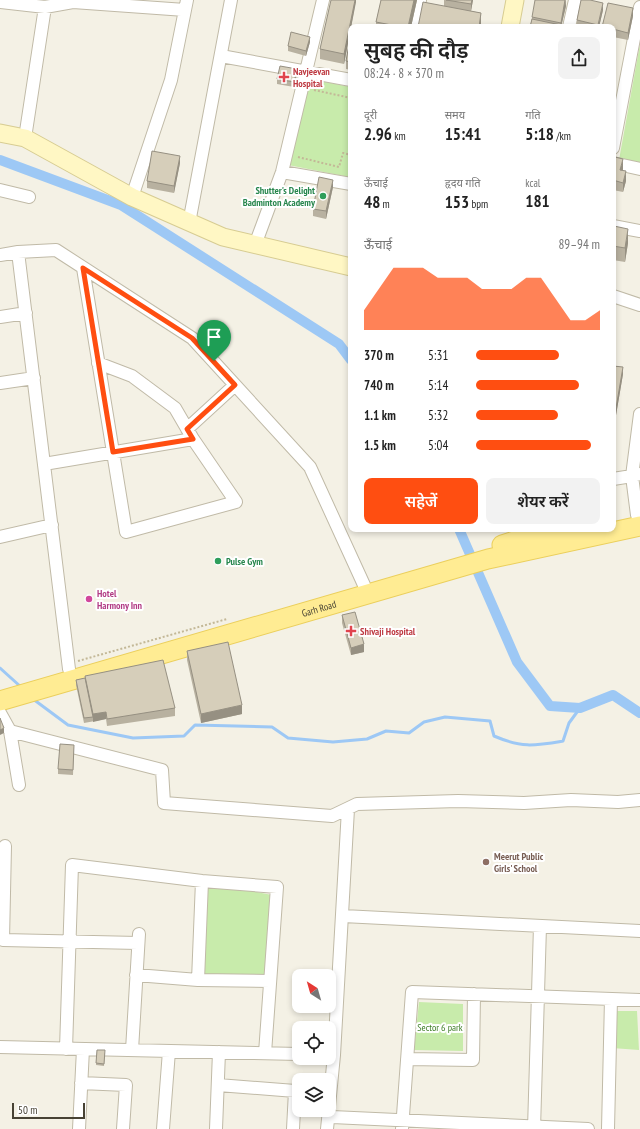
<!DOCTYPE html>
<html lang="hi">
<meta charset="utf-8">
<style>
:root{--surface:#fff;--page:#f2f2f2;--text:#222;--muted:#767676;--accent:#ff4e11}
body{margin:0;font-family:"PT Sans Narrow","Noto Sans Devanagari",sans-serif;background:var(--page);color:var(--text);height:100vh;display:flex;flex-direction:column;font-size:15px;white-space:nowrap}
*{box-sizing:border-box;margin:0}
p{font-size:13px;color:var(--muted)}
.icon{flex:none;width:22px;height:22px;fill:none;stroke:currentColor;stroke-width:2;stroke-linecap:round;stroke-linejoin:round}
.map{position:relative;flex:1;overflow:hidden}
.panel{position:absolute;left:348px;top:24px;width:268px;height:508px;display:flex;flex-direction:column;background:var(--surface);border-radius:8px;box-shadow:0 2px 6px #0003}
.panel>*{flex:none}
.needle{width:26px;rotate:323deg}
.fabs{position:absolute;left:292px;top:969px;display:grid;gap:8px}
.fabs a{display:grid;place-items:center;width:44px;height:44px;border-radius:8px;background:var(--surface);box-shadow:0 2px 6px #0003;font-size:20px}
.scale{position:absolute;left:12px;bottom:10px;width:73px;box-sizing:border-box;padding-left:4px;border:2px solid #474234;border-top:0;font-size:11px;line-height:14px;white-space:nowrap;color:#474234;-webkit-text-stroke:3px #fff;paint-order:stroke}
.pin{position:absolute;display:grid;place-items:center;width:34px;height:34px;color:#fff;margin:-41px -17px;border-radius:50% 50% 50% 0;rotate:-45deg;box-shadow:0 0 4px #0007}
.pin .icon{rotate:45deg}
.round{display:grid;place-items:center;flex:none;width:42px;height:42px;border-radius:8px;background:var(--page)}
.head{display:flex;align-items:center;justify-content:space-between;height:68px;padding:0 16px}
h1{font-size:22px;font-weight:600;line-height:30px}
.figures{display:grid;grid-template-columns:repeat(3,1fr);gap:6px;height:68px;padding:4px 16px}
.figures div{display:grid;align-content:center}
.figures b{font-size:17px;font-weight:600}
.figures small{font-size:11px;font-weight:400}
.figures p{font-size:11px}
.chart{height:112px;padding:8px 16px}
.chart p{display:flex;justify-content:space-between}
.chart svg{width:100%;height:72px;margin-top:4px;fill:var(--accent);opacity:.7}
.cta{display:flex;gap:8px;margin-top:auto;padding:8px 16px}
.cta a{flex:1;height:46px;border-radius:8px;background:var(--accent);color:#fff;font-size:16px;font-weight:600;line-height:46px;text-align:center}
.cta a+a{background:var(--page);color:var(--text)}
ul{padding:0 16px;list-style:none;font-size:13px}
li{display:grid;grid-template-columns:64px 48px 1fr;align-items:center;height:30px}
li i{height:10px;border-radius:5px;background:var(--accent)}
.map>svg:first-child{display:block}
.green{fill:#c8ebab}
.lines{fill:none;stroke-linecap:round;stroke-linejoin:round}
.stream{stroke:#9dc8f5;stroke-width:3}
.canal{stroke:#9dc8f5;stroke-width:10}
.street-casing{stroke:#c0baa7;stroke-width:14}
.secondary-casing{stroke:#d7cc92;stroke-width:19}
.primary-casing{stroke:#ebcf5c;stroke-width:21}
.path{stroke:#c3b897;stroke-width:2;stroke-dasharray:2 2;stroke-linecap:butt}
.street{stroke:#fff;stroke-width:12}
.secondary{stroke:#fff7c4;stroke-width:17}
.primary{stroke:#ffec93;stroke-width:19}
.wall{fill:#b8b1a0}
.shaded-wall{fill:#969082}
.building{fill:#d6ceba;stroke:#969082}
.route-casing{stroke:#fff;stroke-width:8}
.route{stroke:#ff4e11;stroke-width:5}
.health-dot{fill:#e0444e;stroke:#fff;stroke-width:1.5}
.leisure-dot{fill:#2e9e5b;stroke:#fff;stroke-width:1.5}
.hotel-dot{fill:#d1479c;stroke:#fff;stroke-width:1.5}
.education-dot{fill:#8d6e63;stroke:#fff;stroke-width:1.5}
.labels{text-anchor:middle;stroke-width:4;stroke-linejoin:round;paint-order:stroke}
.health-label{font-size:10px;font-weight:bold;fill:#be3a42;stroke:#fff;text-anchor:start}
.leisure-label{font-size:10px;font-weight:bold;fill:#27864d;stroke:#fff;text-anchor:end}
.hotel-label{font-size:10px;font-weight:bold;fill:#b23c85;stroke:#fff;text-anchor:start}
.street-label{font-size:10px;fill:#474234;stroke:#fff}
.education-label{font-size:10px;font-weight:bold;fill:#785e54;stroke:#fff;text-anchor:start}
.park-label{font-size:10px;fill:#3c7c24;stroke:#fff}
</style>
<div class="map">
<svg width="640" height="1129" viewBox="0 0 640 1129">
<rect width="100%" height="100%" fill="#f4f1e5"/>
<path class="green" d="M640,44V163L619,160Z
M306,78L351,87V169L349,177L288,165Z
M202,881L277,896L270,981L198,980Z
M419,1002L463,1004V1051L414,1050Z
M614,1011H637L639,1050L612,1048Z"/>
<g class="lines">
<path class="stream" d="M0,668L21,687
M33,699L68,725L133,738L184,736L195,725L272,727L288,738L333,742L367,739L386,731L409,733L424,722L445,717L490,721L494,736C522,748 533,746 563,741L569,723L580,708"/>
<path class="canal" d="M0,160L121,205L339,344L351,360
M459,529L517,662L550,706L580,708L613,695L640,713"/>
<defs>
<path id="street" d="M0,2L45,7L73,2L185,10L187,0
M415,27L420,0
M569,27L575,0
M221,56L351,80
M25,138L45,7
M613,148L640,7
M613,163L640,169
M282,172L351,184
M0,190L29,197
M132,197L171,80L185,10
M189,223L231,0
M613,226L640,231
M255,245L282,172L323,0
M0,255L18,252
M613,296L640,305
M0,317L26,313
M98,363L132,376L175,408L193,439
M0,383L34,378
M640,414L632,476L640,474
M187,429L235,385
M44,464L193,439L236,502L126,532C111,444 97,356 83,268
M613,479L632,476L637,515
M0,537L52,525
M69,669L18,252L56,250L192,338L310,467L364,585
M0,713L10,731L162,770L164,803L332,816L357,804L458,801L524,803L571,800L618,802L640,800
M10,731L19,785
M5,846L3,940L138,943
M202,881L198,980L270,981
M343,916L640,931
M136,975L198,980
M0,1047L299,1054
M66,1049L72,865L202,881L277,887L265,1053
M132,1050L139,934
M407,1059L473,1060L474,994
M81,1083L126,1085L123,1129
M218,1085L295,1091L293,1129
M329,1106L334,1055L348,809
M328,1116L332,1117L588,1129
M79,1129L83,1049
M163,1129L169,1051
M216,1129L219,1052
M327,1129L329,1110
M402,1129L412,992L640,1000
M534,1129L540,926
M608,1129L611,999"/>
<path id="secondary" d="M510,27L515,0
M0,133L25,138L132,197L223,237L351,267"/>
<g id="primary">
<path d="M502,545L533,535L565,529"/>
<path id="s1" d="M0,701L488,559L640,526"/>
</g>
</defs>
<use href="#street" class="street-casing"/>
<use href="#secondary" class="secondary-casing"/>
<use href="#primary" class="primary-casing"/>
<path class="path" d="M314,90L351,98
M298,157L339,167L343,153L351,155
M78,661L227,619"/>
<use href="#street" class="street"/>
<use href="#secondary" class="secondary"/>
<use href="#primary" class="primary"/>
</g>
<path class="wall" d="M356,0L344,64L320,59V49Z
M381,0H417L411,27H376V22Z
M444,0H473L471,11L481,13V27H418L444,6Z
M566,0V6L561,27H530L532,17Z
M603,10L599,27H577V20Z
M633,16L628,40L613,37V27Z
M351,39V70L346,69V61Z
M310,42L306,56L288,51V46Z
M297,74L294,87L277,84V79Z
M180,163L174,193L147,188V181Z
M613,165L623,169V171L626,181L623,192L613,190Z
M333,187L326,219L313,216V209Z
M613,230L628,243L625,262L613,260Z
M613,366L623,374L615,421H613Z
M342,615L364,652L351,655L342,623Z
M187,651L242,714L201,723L187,660Z
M85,676L175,708V716L107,726L106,719L84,723L76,685V680L85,678Z
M74,745L73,775L58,774V769Z
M97,1050L105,1053L104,1066L96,1065Z"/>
<path class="shaded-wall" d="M355,0H356V2L344,64V54Z
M414,0H417L411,27H408Z
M472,0H473L471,11V4Z
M565,0L566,6L561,27H560Z
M603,3V10L599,27H598Z
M633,8V16L628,40V33Z
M481,13V27H479Z
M310,37V42L306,56V51Z
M297,69V74L294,87V82Z
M180,156V163L174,193V186Z
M623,159V169L620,180V170Z
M626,171V181L623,192V183Z
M333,180V187L326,219V211Z
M628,229V243L625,262V248Z
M623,367V374L615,421V414Z
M364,644V652L351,655V648Z
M242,705V714L201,723V714Z
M106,712V719L93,722V714Z
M4,728V733L0,735V730Z"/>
<path class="building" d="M331,0H355L344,54L320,49Z
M381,0H414L408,27H402L376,22Z
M446,0H472L471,4Z
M535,0H565L561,23L532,17Z
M581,0H590L603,3L598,25L577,20Z
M423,2L481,13L479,27H418Z
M608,3L633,8L628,33L613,29V27H602Z
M532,19L561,25L560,27H530Z
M291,32L310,37L306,51L288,46Z
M350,39H351V62L346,61Z
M280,66L297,69L294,82L277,79Z
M152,151L180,156L174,186L147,181Z
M615,157L623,159L620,170L626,171L623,183L613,180V165Z
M319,177L333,180L326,211L313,209Z
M614,226L628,229L625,248L613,246V230Z
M613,366L623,367L615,414L613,413Z
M355,612L364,644L351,648L342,615Z
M228,642L242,705L201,714L187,651Z
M163,660L175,708L107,719L106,712L93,714L85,676Z
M85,678L93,717L84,718L76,680Z
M0,718L4,728L0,730Z
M60,744L74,745L73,770L58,769Z
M97,1050H105L104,1064L96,1063Z"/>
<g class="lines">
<defs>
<path id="route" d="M83,268L192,338L235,385L187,429L193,439L113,452Z"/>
</defs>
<use href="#route" class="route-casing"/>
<use href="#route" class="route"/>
</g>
<g class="health-dot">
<path d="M282 71h4v4h4v4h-4v4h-4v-4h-4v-4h4z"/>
<path d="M349 625h4v4h4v4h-4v4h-4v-4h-4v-4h4z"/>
</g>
<g class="leisure-dot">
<circle cx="323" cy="196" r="4"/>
<circle cx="218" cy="561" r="4"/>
</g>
<circle class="hotel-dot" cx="89" cy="599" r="4"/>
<circle class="education-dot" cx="486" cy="862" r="4"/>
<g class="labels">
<g class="health-label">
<text x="293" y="75">Navjeevan<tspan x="293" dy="12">Hospital</tspan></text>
<text x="360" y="635">Shivaji Hospital</text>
</g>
<g class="leisure-label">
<text x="315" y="194">Shutter's Delight<tspan x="315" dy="12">Badminton Academy</tspan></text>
<text x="226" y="565" text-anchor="start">Pulse Gym</text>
</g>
<g class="hotel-label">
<text x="97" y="597">Hotel<tspan x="97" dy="12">Harmony Inn</tspan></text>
</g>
<g class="street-label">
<text dy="4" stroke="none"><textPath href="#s1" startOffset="332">Garh Road</textPath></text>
</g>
<g class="education-label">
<text x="494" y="860">Meerut Public<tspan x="494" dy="12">Girls' School</tspan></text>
</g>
<g class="park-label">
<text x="440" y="1031">Sector 6 park</text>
</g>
</g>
</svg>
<div class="fabs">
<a><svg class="needle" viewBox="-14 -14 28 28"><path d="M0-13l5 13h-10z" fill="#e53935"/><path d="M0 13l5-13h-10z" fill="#767676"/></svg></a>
<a><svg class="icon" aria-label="locate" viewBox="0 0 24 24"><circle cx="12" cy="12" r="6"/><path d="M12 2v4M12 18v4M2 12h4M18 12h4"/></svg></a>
<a><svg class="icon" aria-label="layers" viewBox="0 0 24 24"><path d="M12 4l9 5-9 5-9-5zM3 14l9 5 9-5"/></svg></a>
</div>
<div class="scale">50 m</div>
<div class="pin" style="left:214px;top:361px;background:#1e9e55"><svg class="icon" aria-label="arrive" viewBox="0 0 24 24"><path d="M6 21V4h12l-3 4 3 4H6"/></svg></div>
<section class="panel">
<div class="head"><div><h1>सुबह की दौड़</h1><p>08:24 · 8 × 370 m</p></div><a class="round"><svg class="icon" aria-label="share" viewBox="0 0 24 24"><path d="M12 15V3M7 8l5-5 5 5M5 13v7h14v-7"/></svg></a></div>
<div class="figures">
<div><p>दूरी</p><b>2.96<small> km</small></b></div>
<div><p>समय</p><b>15:41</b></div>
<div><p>गति</p><b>5:18<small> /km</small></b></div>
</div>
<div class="figures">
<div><p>ऊँचाई</p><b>48<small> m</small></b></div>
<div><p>हृदय गति</p><b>153<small> bpm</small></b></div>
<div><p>kcal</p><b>181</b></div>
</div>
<div class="chart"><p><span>ऊँचाई</span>89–94 m</p>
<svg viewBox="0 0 160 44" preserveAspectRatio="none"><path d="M0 44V32L10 19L20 6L30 6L40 6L50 12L60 12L70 12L80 19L90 19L100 19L110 12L120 12L130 25L140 38L150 38L160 32V44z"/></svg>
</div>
<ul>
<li><b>370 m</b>5:31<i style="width:67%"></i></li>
<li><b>740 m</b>5:14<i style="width:83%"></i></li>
<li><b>1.1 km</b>5:32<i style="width:66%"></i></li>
<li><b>1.5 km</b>5:04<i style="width:93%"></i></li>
</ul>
<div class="cta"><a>सहेजें</a><a>शेयर करें</a></div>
</section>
</div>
